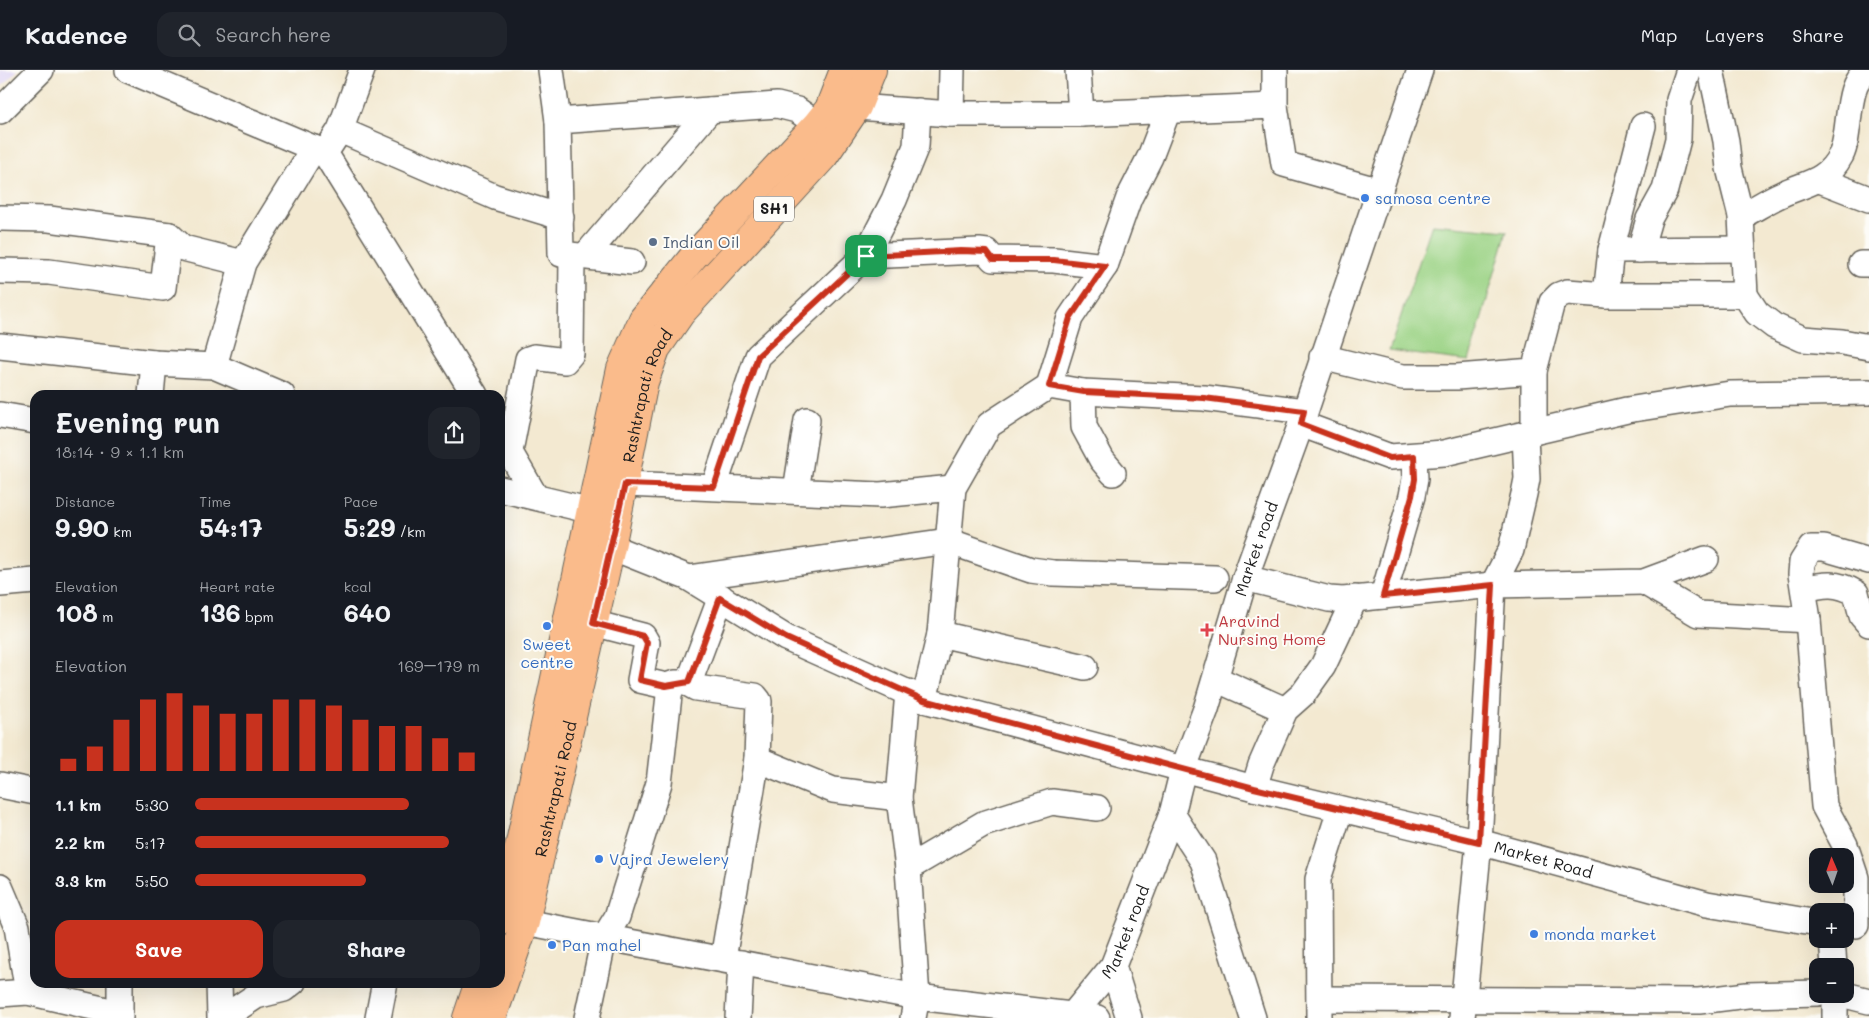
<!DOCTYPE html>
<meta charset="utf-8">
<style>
:root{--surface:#171b24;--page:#20242c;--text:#f1f3f6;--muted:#9ea1a6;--line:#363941;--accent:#c8321e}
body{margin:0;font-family:Mali,sans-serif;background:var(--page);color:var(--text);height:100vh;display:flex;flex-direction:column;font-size:19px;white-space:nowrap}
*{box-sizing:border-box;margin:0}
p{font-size:16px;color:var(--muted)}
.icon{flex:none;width:28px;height:28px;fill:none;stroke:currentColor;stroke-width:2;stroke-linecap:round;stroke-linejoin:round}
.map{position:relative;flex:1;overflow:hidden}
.side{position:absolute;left:30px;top:320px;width:475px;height:598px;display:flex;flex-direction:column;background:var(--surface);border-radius:15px;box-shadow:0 5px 20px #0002}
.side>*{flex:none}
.needle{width:32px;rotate:358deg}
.fabs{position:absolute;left:1809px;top:778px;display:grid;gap:10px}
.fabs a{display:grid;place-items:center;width:45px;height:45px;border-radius:10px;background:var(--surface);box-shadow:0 5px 20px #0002;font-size:25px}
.pin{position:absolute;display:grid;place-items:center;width:42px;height:42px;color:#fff;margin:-21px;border-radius:10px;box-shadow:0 2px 8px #0006}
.round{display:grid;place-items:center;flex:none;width:52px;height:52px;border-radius:15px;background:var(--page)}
.head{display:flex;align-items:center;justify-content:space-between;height:85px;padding:0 25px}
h1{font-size:28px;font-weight:800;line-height:38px}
.metrics{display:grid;grid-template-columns:repeat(3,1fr);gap:8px;height:85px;padding:5px 25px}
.metrics div{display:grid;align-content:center}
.metrics b{font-size:25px;font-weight:800}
.metrics small{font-size:14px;font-weight:400}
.metrics p{font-size:14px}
.chart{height:140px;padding:10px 25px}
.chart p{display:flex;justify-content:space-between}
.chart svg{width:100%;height:90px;margin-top:5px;stroke:var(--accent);stroke-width:6}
.primary-button{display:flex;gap:10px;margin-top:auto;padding:10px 25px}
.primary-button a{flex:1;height:58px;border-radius:15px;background:var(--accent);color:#fff;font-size:20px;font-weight:800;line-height:58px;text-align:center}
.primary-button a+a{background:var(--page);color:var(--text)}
ul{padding:0 25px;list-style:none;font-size:16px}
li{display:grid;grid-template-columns:80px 60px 1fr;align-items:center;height:38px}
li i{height:12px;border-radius:6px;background:var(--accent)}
header{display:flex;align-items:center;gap:30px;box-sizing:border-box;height:70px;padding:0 25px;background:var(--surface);border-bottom:1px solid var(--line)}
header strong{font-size:24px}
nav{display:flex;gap:28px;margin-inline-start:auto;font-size:18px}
.search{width:350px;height:45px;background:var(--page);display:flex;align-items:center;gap:12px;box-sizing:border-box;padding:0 18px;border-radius:15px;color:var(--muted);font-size:19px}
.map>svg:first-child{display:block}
.built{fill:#dfd5f5}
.green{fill:#9bd385;stroke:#5c7850}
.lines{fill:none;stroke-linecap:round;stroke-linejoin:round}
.minor-casing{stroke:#67645b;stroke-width:28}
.major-casing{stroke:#67645b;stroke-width:30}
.minor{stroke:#fff;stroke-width:25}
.major{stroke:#fabb8b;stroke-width:28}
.route-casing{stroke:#fff;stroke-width:10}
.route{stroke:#c8321e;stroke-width:6}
.shop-dot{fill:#3f7fe0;stroke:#fdfcf7;stroke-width:2}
.service-dot{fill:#5c6f8a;stroke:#fdfcf7;stroke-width:2}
.health-dot{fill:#e0444e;stroke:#fdfcf7;stroke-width:2}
.labels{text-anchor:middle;stroke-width:4;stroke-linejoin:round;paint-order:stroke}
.shield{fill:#fdfcf7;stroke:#605f5e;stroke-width:1}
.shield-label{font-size:15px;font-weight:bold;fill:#1c1c1c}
.shop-label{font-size:16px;fill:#366cbe;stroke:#fdfcf7;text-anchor:start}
.service-label{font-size:16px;fill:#4e5e75;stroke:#fdfcf7;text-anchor:start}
.street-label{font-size:16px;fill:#1c1c1c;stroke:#fdfcf7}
.health-label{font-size:16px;fill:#be3a42;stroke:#fdfcf7;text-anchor:start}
</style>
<header>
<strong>Kadence</strong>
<div class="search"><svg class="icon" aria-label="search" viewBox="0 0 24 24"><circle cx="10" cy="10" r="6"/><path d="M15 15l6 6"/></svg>Search here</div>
<nav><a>Map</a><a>Layers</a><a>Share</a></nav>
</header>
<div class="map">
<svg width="1869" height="948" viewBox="0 0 1869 948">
<rect width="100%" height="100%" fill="#fdfcf7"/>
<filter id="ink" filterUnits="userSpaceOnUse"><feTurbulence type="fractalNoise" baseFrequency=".02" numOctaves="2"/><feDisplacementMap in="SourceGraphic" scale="10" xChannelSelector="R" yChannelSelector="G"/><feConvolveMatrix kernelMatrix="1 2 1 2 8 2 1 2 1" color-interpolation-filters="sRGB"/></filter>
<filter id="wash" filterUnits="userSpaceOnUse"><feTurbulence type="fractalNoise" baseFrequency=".0096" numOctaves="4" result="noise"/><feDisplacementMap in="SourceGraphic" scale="20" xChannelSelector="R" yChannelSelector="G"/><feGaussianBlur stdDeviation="1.12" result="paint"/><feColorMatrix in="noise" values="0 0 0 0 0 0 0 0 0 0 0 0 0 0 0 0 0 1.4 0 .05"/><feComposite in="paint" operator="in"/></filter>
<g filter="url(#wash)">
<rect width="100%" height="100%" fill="#f3e9d1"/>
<path class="built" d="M0,0H18L0,18Z"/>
<path class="green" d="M1432,154L1507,161L1469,291L1389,281Z"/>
</g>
<g filter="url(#ink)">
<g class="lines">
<defs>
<g id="minor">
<path d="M128,0L325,83"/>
<path d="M362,0L340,60L325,83L475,325"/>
<path d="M551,0L558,51L777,35L797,40L817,54"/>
<path d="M1078,0L1081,44"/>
<path d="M1275,0V36"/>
<path d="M857,37L951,44H1081L1275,36L1284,94L1380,121"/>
<path d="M0,41L41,0"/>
<path d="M951,44L952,0"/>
<path d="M558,51L561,184L632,192"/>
<path d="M340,60L495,127L561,147"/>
<path d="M1820,110L1869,129"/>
<path d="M1741,146C1755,139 1768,130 1782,124C1808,112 1826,113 1841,85C1852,63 1844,10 1869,1"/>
<path d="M0,148L49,149L169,165L183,178L243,193"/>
<path d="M1611,180L1643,56"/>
<path d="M1640,180L1649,149L1665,120L1678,69L1679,30L1689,0"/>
<path d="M585,186L710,40"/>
<path d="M865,186L979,181L987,182L993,189L1054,190L1105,196"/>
<path d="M1861,194H1869"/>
<path d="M0,201L49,202L163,218L169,165"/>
<path d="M1606,225L1611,180L1743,179"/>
<path d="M1745,225L1757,243L1774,256L1803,269L1842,272L1869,277"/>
<path d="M0,276L154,293L214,296L282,325"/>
<path d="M1322,287L1403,307H1457L1534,301L1552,232L1559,225L1567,222L1606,225H1745L1741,146L1729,98L1726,71L1711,0"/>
<path d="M214,296L243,193L314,78"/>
<path d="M1534,301V362"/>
<path d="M1049,316L1070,248L1105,196L1129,128L1150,87L1168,40"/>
<path d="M1083,322L1084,357L1102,390L1113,403"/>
<path d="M151,325L154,293"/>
<path d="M0,345L35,351"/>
<path d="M1301,354L1390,387L1444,383L1627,340L1730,324L1869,322"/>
<path d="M501,367L535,426"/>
<path d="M510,381L528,289L534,287L565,291L571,284L572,186"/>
<path d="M625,414L880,425L953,418"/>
<path d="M714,417L758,286L865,186L894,130L916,76L918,41"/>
<path d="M500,419L592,441"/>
<path d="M796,421L807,350"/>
<path id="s1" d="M611,477L689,508L786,568L924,630L1254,718L1479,772L1707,834L1818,853"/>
<path d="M689,508L948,471L1031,500L1053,503L1215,508"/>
<path d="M1245,508L1329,529L1343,530L1493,515L1644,512L1706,489"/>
<path d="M1644,512L1698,544L1808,550"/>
<path d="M0,514L35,511"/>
<path d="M1804,519C1824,514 1837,512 1856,523L1862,546L1869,554"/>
<path d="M1383,526L1412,426L1415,409L1414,386"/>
<path d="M593,553L643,566L647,573L640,610L666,616L675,613H687L691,607L721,527"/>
<path d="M940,564L953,418L989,355L1049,316L1083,322L1204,328L1304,341"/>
<path d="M1216,609L1285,640"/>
<path d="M687,613L696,618L755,626L759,631L757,689"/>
<path d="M908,622L899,728L908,798L917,927L913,948"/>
<path d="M924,630L940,564L1085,597"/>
<path d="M0,715L35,722"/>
<path d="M1254,718L1261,695L1285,640L1303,624L1323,596L1355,528"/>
<path d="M1172,744L1203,791L1253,948"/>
<path d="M908,798L983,754L1052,732L1097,738"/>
<path d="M0,817L17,857L28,922"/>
<path d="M525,852L917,927L1097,948"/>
<path d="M1856,855V808L1845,775L1824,736L1808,550L1801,504L1802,492L1811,478H1824L1869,491"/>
<path d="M1832,869L1834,896"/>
<path d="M723,889L757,689L833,720L899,728"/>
<path d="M1113,896L1129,948"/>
<path d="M219,912L220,948"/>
<path d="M0,924L28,922L119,943"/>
<path d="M1841,924L1869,931"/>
<path d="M1320,929L1699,931L1747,925L1818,923"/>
<path id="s2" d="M1072,946L1113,896L1172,744L1183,700L1206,639L1245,508L1301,354L1420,0"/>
<path d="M120,948V912"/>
<path d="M223,948L256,926L284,919L293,912"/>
<path d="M378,948L385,912"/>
<path d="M587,948L604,868L617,847L659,713L670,617"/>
<path d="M738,948L741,893"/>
<path d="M1319,948L1318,809L1340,740"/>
<path d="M1462,948L1479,772L1493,515L1511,480L1524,424L1527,409L1525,365"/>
<path d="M1835,948V924"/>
</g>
<g id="major">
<path d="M500,851L520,773L621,299L643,249L694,186L817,54L829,39L844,0"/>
<path d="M467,948L479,912"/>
<path id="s3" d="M492,948L525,852L611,477L644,312L656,279L681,243L824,86L857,37L872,0"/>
</g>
</defs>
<use href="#minor" class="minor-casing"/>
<use href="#major" class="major-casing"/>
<use href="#minor" class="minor"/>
<use href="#major" class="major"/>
</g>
</g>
<g class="lines" filter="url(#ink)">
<defs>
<path id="route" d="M961,181L987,182L993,190H1054L1105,196L1070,248L1049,316L1084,322L1204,328L1304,341L1301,354L1390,388L1414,386L1415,409L1412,426L1383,526L1493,515L1479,772L1254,718L924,630L786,568L720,528L689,612L666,616L640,610L647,573L643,566L593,553L625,414L714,417L758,286L866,186Z"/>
</defs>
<use href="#route" class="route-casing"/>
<use href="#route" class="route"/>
</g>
<g class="shop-dot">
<circle cx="1365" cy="128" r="5"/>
<circle cx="547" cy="556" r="5"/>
<circle cx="599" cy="789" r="5"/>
<circle cx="1534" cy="864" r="5"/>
<circle cx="552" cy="875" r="5"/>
</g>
<circle class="service-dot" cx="653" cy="172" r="5"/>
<path class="health-dot" d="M1204.5 552.5h5v5h5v5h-5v5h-5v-5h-5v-5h5z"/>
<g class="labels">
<rect class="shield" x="754" y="126.5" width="40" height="25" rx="4"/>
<g class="shield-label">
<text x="774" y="144">SH1</text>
</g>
<g class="shop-label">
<text x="1375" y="134">samosa centre</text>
<text x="547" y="580" text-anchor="middle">Sweet<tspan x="547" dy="18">centre</tspan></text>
<text x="609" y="795">Vajra Jewelery</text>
<text x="1544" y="870">monda market</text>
<text x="562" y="881">Pan mahel</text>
</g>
<g class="service-label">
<text x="663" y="178">Indian Oil</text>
</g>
<g class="street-label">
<text dy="6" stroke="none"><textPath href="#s3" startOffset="642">Rashtrapati Road</textPath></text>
<text dy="6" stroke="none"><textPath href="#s2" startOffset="506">Market road</textPath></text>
<text dy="6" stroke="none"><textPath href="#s3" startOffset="238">Rashtrapati Road</textPath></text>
<text dy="6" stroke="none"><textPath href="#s1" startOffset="989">Market Road</textPath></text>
<text dy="6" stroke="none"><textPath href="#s2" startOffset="101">Market road</textPath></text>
</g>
<g class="health-label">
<text x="1218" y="557">Aravind<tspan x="1218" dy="18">Nursing Home</tspan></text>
</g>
</g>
</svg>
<div class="fabs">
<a><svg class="needle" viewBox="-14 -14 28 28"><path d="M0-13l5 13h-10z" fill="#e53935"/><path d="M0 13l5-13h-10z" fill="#9ea1a6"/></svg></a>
<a>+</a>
<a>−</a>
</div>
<div class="pin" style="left:866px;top:186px;background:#1e9e55"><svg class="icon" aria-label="arrive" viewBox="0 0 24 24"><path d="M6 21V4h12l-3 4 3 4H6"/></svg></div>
<section class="side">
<div class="head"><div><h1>Evening run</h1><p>18:14 · 9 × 1.1 km</p></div><a class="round"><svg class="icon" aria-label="share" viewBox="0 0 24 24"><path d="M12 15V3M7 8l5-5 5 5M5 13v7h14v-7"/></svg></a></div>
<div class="metrics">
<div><p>Distance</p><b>9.90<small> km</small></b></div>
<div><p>Time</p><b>54:17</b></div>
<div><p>Pace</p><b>5:29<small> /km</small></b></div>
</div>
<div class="metrics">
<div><p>Elevation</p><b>108<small> m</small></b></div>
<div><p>Heart rate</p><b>136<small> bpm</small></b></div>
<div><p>kcal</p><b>640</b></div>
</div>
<div class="chart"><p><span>Elevation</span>169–179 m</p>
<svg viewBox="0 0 160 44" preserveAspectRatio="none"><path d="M5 44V38M15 44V32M25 44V19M35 44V9M45 44V6M55 44V12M65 44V16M75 44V16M85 44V9M95 44V9M105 44V12M115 44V19M125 44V22M135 44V22M145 44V28M155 44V35"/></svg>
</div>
<ul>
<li><b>1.1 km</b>5:30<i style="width:75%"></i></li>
<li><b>2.2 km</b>5:17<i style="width:89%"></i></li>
<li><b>3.3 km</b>5:50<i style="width:60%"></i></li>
</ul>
<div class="primary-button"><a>Save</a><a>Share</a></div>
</section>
</div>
